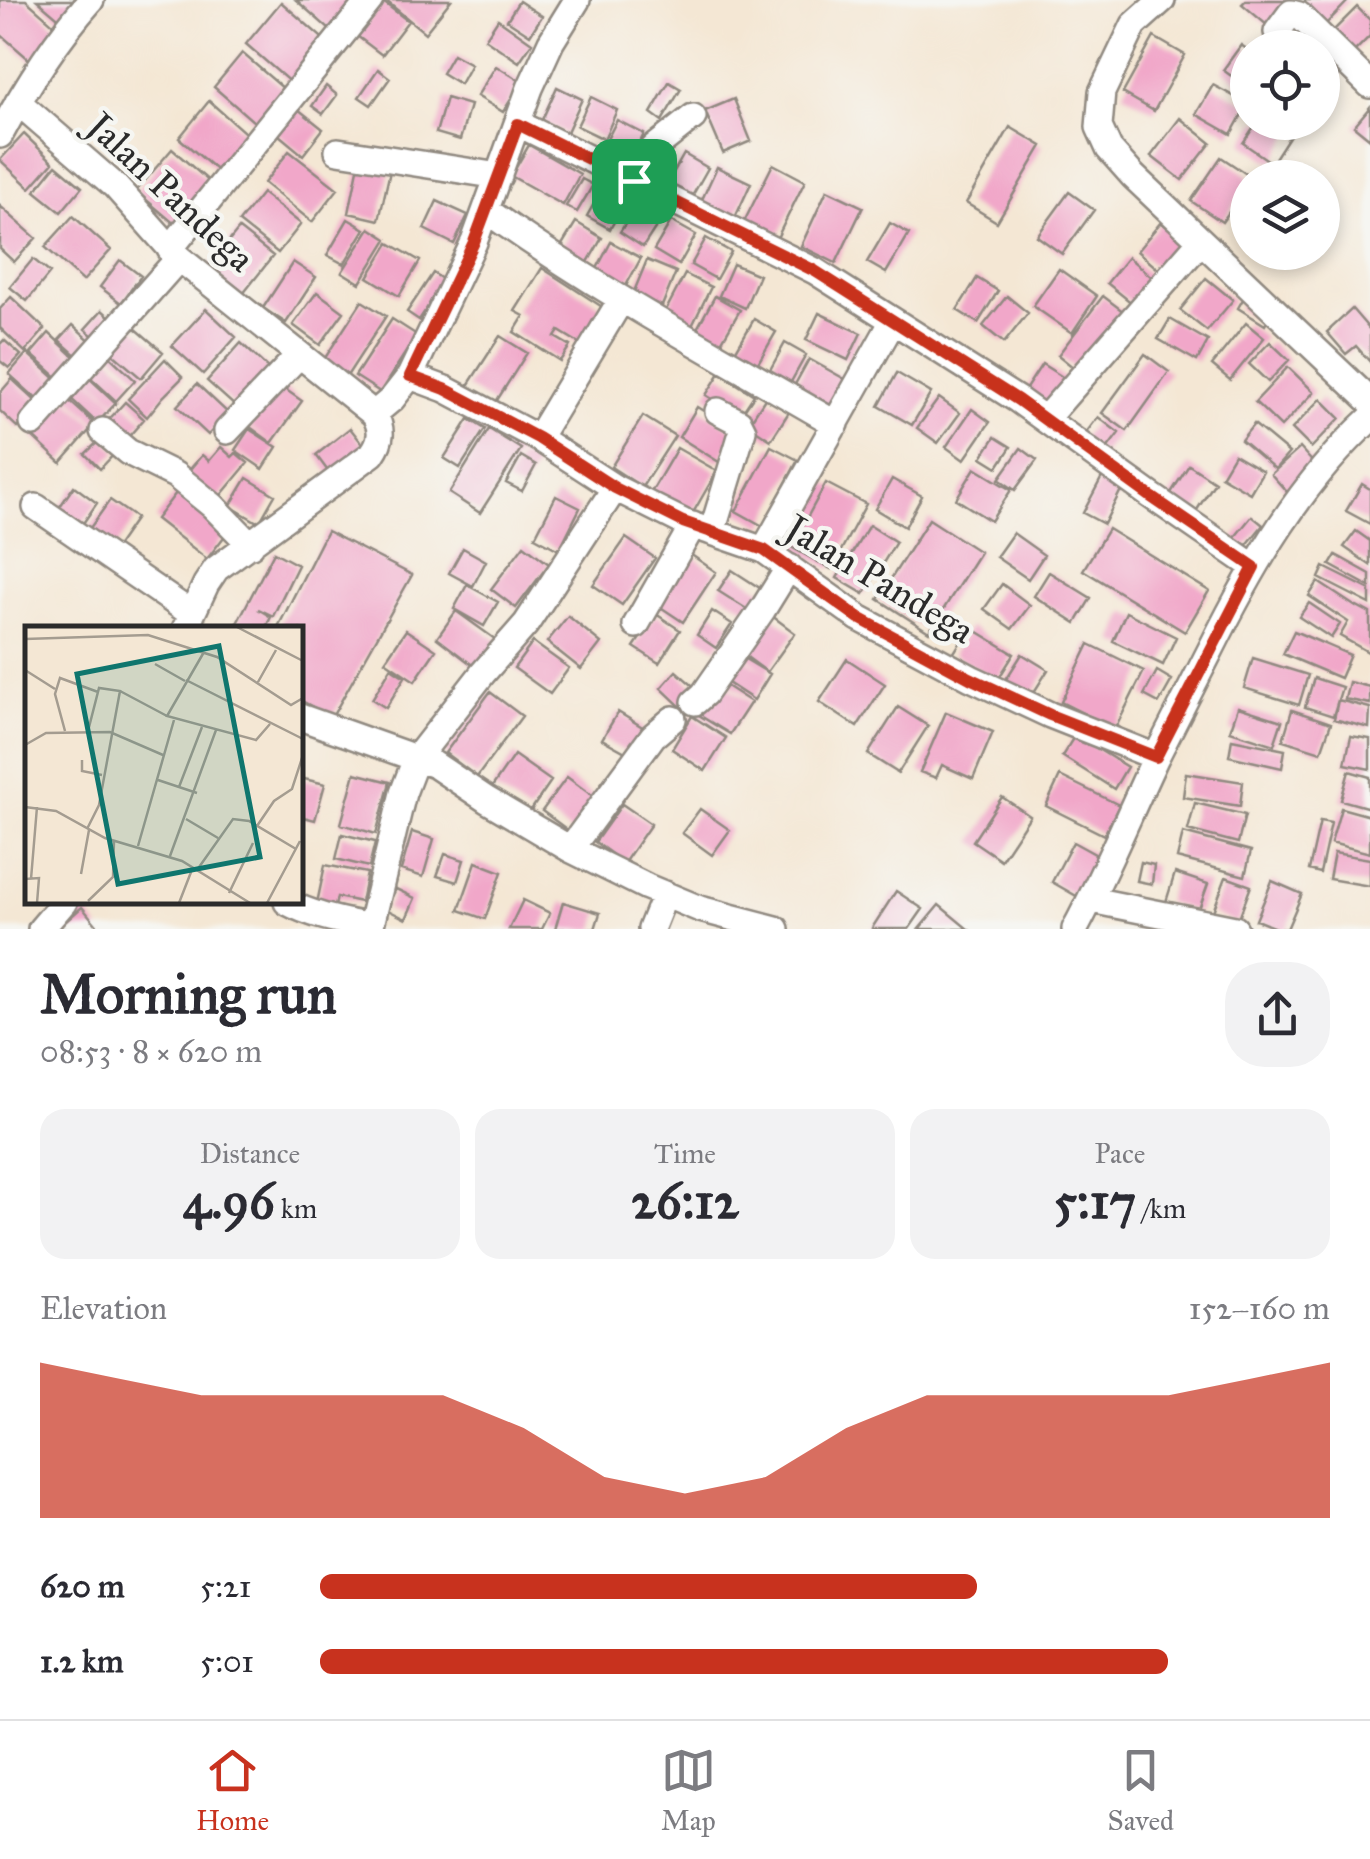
<!DOCTYPE html>
<meta charset="utf-8">
<style>
:root{--surface:#fff;--page:#f2f2f3;--text:#2b2b33;--muted:#7c7c81;--line:#e1e1e2;--accent:#c8321e}
body{margin:0;font-family:"IM FELL Great Primer",serif;background:var(--page);color:var(--text);height:100vh;display:flex;flex-direction:column;font-size:38px;white-space:nowrap}
*{box-sizing:border-box;margin:0}
p{font-size:32px;color:var(--muted)}
.icon{flex:none;width:55px;height:55px;fill:none;stroke:currentColor;stroke-width:2;stroke-linecap:round;stroke-linejoin:round}
.map{position:relative;height:929px;overflow:hidden}
.side{display:flex;flex-direction:column;background:var(--surface);flex:1}
.side>*{flex:none}
.tools{position:absolute;left:1230px;top:30px;display:grid;gap:20px}
.tools a{display:grid;place-items:center;width:110px;height:110px;border-radius:50%;background:var(--surface);box-shadow:0 5px 15px #0003;font-size:50px}
.pin{position:absolute;display:grid;place-items:center;width:85px;height:85px;color:#fff;margin:-42px;border-radius:20px;box-shadow:0 5px 15px #0006}
.round{display:grid;place-items:center;flex:none;width:105px;height:105px;border-radius:40px;background:var(--page)}
.overview{display:flex;align-items:center;justify-content:space-between;height:170px;padding:0 40px}
h1{font-size:55px;font-weight:700;line-height:75px}
.stats{display:grid;grid-template-columns:repeat(3,1fr);gap:15px;height:170px;padding:10px 40px}
.stats div{display:grid;align-content:center;border-radius:25px;background:var(--page);text-align:center}
.stats b{font-size:50px;font-weight:700}
.stats small{font-size:28px;font-weight:400}
.stats p{font-size:28px}
.chart{height:280px;padding:20px 40px}
.chart p{display:flex;justify-content:space-between}
.chart svg{width:100%;height:180px;margin-top:10px;fill:var(--accent);opacity:.7}
ul{padding:0 40px;list-style:none;font-size:32px}
li{display:grid;grid-template-columns:160px 120px 1fr;align-items:center;height:75px}
li i{height:25px;border-radius:12px;background:var(--accent)}
.tab-bar{display:flex;justify-content:space-around;align-items:center;height:140px;border-top:2px solid var(--line);background:var(--surface);font-size:28px;color:var(--muted)}
.tab-bar a{display:grid;justify-items:center;gap:5px}
.tab-bar .selected{color:var(--accent)}
.map>svg:first-child{display:block}
.building{fill:#f1a7c9}
.lines{fill:none;stroke-linecap:round;stroke-linejoin:round}
.minor-casing{stroke:#908980;stroke-width:30}
.minor{stroke:#fff;stroke-width:25}
.route-casing{stroke:#fff;stroke-width:20}
.route{stroke:#c8321e;stroke-width:12}
.labels{text-anchor:middle;stroke-width:9;stroke-linejoin:round;paint-order:stroke}
.street-label{font-size:38px;fill:#2b2b2b;stroke:#f6f6f2}
.inset-road{fill:none;stroke:#a49c90;stroke-width:2.5}
.view{fill:#0f766e;fill-opacity:0.15;stroke:#0f766e;stroke-width:5}
.inset-edge{fill:none;stroke:#2b2b2b;stroke-width:5}
</style>
<div class="map">
<svg width="1370" height="929" viewBox="0 0 1370 929">
<rect width="100%" height="100%" fill="#f6f6f2"/>
<filter id="ink" filterUnits="userSpaceOnUse"><feTurbulence type="fractalNoise" baseFrequency=".01" numOctaves="2"/><feDisplacementMap in="SourceGraphic" scale="20" xChannelSelector="R" yChannelSelector="G"/><feConvolveMatrix kernelMatrix="1 2 1 2 8 2 1 2 1" color-interpolation-filters="sRGB"/></filter>
<filter id="wash" filterUnits="userSpaceOnUse"><feTurbulence type="fractalNoise" baseFrequency=".0048" numOctaves="4" result="noise"/><feDisplacementMap in="SourceGraphic" scale="40" xChannelSelector="R" yChannelSelector="G"/><feGaussianBlur stdDeviation="2.25" result="paint"/><feColorMatrix in="noise" values="0 0 0 0 0 0 0 0 0 0 0 0 0 0 0 0 0 1.4 0 .05"/><feComposite in="paint" operator="in"/></filter>
<g filter="url(#wash)">
<rect width="100%" height="100%" fill="#f4e7d4"/>
<g id="blocks">
<path class="building" d="M0,0H26L59,29L31,61L0,34Z
M37,0H84L64,23Z
M296,0H355L330,30Z
M385,0H451L425,33Z
M1246,0H1289L1268,26L1242,4Z
M1306,0H1349L1320,30L1298,8Z
M519,1L542,16L530,35L507,20Z
M281,2L328,43L292,84L246,44Z
M383,2L408,21L382,55L357,36Z
M1357,7L1370,20V36L1348,58L1327,37Z
M498,19L532,43L519,62L485,39Z
M1154,37L1185,55L1154,111L1123,93Z
M1241,45L1248,50V88L1223,70Z
M1322,52L1343,71L1322,93Z
M242,53L291,95L262,129L214,87Z
M453,54L471,64L460,84L442,73Z
M496,66L522,82L503,112L477,96Z
M378,69L390,78L371,105L359,97Z
M669,82L681,89L662,121L651,113Z
M1213,85L1248,104L1231,134L1196,114Z
M326,86L337,95L323,114L312,106Z
M557,87L582,99L566,134L541,122Z
M591,97L617,110L604,139L577,126Z
M446,98L470,105L460,140L436,133Z
M734,99L751,141L723,153L705,111Z
M209,101L252,139L221,174L179,138Z
M293,105L323,129L303,155L273,130Z
M1370,107V139L1354,126Z
M1180,118L1211,143L1182,180L1151,156Z
M617,120L644,134L626,169L599,155Z
M1257,122H1278L1292,132L1272,163L1243,143Z
M1010,127L1042,146L997,222L966,203Z
M24,134L53,162L30,188L0,160Z
M529,145L580,174L563,205L511,176Z
M172,149L212,184L177,226L136,191Z
M289,151L338,189L312,222L264,183Z
M684,154L708,168L691,198L667,184Z
M1221,157L1248,175V185L1222,222L1191,201Z
M359,164L390,171L379,220L349,213Z
M773,164L805,181L777,238L744,222Z
M56,165L82,187L61,212L35,191Z
M717,167L751,183L734,220L700,204Z
M582,179L593,185L577,212L566,206Z
M605,184L628,197L610,229L587,216Z
M827,190L863,207L836,263L801,246Z
M1069,192L1094,210L1062,254L1037,236Z
M262,193L301,224L278,253L239,222Z
M437,201L468,215L454,244L424,229Z
M640,201L663,216L643,247L620,232Z
M0,206L36,238L14,262L0,249Z
M73,216L111,250L83,281L45,247Z
M348,219L365,229L344,264L327,255Z
M671,221L696,235L679,265L654,250Z
M576,222L602,238L584,269L557,253Z
M1161,222L1190,246L1166,276L1137,251Z
M890,223L909,234L886,273L867,262Z
M370,228L387,239L360,283L342,272Z
M239,229L273,256L239,299L204,272Z
M706,238L731,252L716,279L691,265Z
M611,242L641,258L622,293L592,278Z
M389,243L420,261L399,296L368,277Z
M1128,257L1153,278L1133,304L1107,283Z
M33,259L50,273L27,301L10,287Z
M120,260L141,276L121,303L100,287Z
M647,260L676,272L662,306L633,294Z
M293,262L316,277L286,323L263,308Z
M733,264L759,275L745,308L719,296Z
M542,268L607,310L584,346L559,331L555,337L570,346L560,361L514,332L524,316L515,311Z
M1059,269L1097,296L1072,333L1033,306Z
M433,273L445,281L419,320L407,312Z
M685,274L711,287L691,328L664,314Z
M977,278L998,291L978,323L957,310Z
M1206,278L1233,300L1207,331L1180,310Z
M317,292L344,312L320,345L293,325Z
M1246,294L1273,311L1265,325L1238,308Z
M715,296L740,310L718,348L694,334Z
M1007,296L1028,313L1004,343L983,326Z
M1103,296L1124,312L1079,372L1058,355Z
M11,297L45,329L25,352L0,328V309Z
M362,301L386,316L347,376L323,361Z
M206,309L236,337L203,374L172,346Z
M1352,309L1370,330V362L1356,346L1346,354L1327,332Z
M102,310L118,324L101,343L85,329Z
M819,313L861,333L848,360L806,340Z
M392,319L417,335L380,392L355,376Z
M754,319L776,332L754,370L732,357Z
M1170,319L1208,341L1197,361L1158,339Z
M128,322L163,352L141,378L106,348Z
M1246,323L1264,338L1230,380L1212,365Z
M73,325L93,343L79,358L59,340Z
M49,333L79,361L61,381L31,354Z
M500,336L527,353L494,405L467,387Z
M4,340L21,355L9,368L0,361V344Z
M1270,342L1289,360L1268,382L1249,364Z
M241,343L270,370L236,407L207,381Z
M785,343L806,355L787,389L766,377Z
M27,353L59,382L41,403L9,374Z
M1145,354L1169,372L1127,431L1102,413Z
M108,355L135,380L116,401L89,376Z
M165,359L183,377L163,397L147,417L128,399Z
M809,359L850,382L833,413L792,390Z
M1042,364L1067,380L1049,409L1023,393Z
M1288,367L1314,392L1281,427L1255,402Z
M720,373L754,395L740,416L706,395Z
M897,373L931,393L912,425L879,406Z
M86,375L116,403L97,423L68,396Z
M12,379L39,404L18,428L0,411V393Z
M197,384L228,413L208,435L177,406Z
M279,385L302,401L272,443L250,427Z
M766,397L789,412L771,440L748,425Z
M66,398L95,424L61,463L32,436Z
M939,398L960,413L938,443L917,428Z
M1321,399L1340,418L1311,448L1292,429Z
M125,402L144,419L123,443L104,425Z
M697,407L737,432L719,462L679,437Z
M972,409L990,422L964,460L946,447Z
M643,416L675,436L642,487L611,467Z
M1098,417L1119,433L1103,454L1082,438Z
M469,419L485,429L460,468L444,458Z
M1254,424L1289,453L1275,469L1241,440Z
M350,428L368,451L333,478L316,455Z
M249,429L277,447L263,469L235,450Z
M489,429L521,449L480,513L449,493Z
M103,437L117,451L100,469L85,454Z
M995,437L1011,447L998,467L982,457Z
M771,446L798,460L763,526L736,511Z
M221,447L232,457L236,453L248,463L217,500L186,474L202,455L209,461Z
M677,448L717,471L690,518L650,494Z
M1021,448L1037,460L1015,490L999,479Z
M1300,448L1316,466L1287,492L1271,474Z
M1234,454L1263,471L1250,493L1221,476Z
M521,456L536,465L522,491L506,483Z
M1189,465L1215,482L1195,513L1169,496Z
M975,468L1011,490L991,521L956,499Z
M1103,475L1123,486L1104,524L1083,513Z
M247,478L275,495L259,523L230,506Z
M892,479L922,496L905,527L875,509Z
M826,483L866,504L831,569L791,547Z
M1362,484L1370,489V524L1346,511Z
M74,486L97,503L77,532L54,515Z
M176,493L227,533L207,559L156,519Z
M556,496L580,508L559,550L535,537Z
M110,500L136,518L111,554L85,535Z
M1252,516L1263,525L1245,547L1234,538Z
M929,519L980,552L929,632L878,599Z
M869,525L896,542L864,594L837,578Z
M1108,529L1209,591L1185,632L1083,570Z
M327,531L412,575L332,717L300,700V629H277Z
M1356,531L1370,541V565L1344,547Z
M1013,533L1044,555L1028,579L996,557Z
M626,538L655,558L622,605L593,585Z
M524,545L549,564L516,608L491,589Z
M463,548L486,561L473,586L449,573Z
M274,552L298,565L273,616L258,609L271,617L265,629H234Z
M690,554L716,572L683,622L656,604Z
M1336,555L1370,574V587L1330,565Z
M1324,567L1370,590V604L1319,578Z
M732,570L769,594L756,615L718,591Z
M1049,572L1091,598L1076,623L1034,596Z
M1318,582L1356,607L1357,606L1370,613V653L1340,636L1348,622L1309,596Z
M1002,584L1030,605L1012,629L984,609Z
M467,585L498,602L484,626L454,609Z
M1309,603L1340,624L1331,638L1299,617Z
M456,611L499,642L479,670L437,638Z
M712,611L732,624L716,648L697,635Z
M1126,612L1176,637L1163,665L1113,641Z
M768,613L795,633L767,672L740,652Z
M656,614L680,630L659,663L634,647Z
M568,616L601,643L581,669L547,642Z
M970,627L1014,654L997,681L953,654Z
M406,630L436,650L415,681L385,661Z
M1294,631L1350,655L1340,678L1283,654Z
M533,642L569,668L550,694L514,668Z
M1089,644L1144,671L1115,729L1061,702Z
M1022,654L1048,670L1029,700L1003,684Z
M740,656L770,674L754,700L725,681Z
M1253,658L1308,675L1299,705L1244,688Z
M847,659L885,684L857,727L819,702Z
M391,668L405,677L386,708L372,699Z
M676,671L698,690L682,708L661,688Z
M1157,671L1172,680L1159,703L1144,695Z
M1314,678L1342,687L1333,716L1305,707Z
M720,682L751,702L730,734L699,715Z
M1349,682L1370,687V704L1345,699Z
M490,692L522,716L477,777L445,753Z
M1338,700L1370,708L1369,728L1334,719Z
M898,707L928,726L898,773L868,754Z
M1238,707L1282,721L1274,745L1230,731Z
M1292,710L1331,723L1321,752L1283,740Z
M618,712L644,728L629,754L602,739Z
M946,712L993,732L973,779L942,765L936,778L920,772Z
M692,716L726,738L705,771L672,749Z
M1075,735L1127,767L1114,789L1062,756Z
M1351,736L1370,739V769L1345,764Z
M1232,739L1285,750L1282,768L1229,756Z
M514,755L551,781L529,813L492,787Z
M1349,771L1370,777V808L1341,800Z
M355,773L390,782L376,834L341,824Z
M1186,773L1243,782L1240,806L1183,797Z
M1060,776L1119,805L1104,835L1046,806Z
M567,777L598,800L573,834L542,811Z
M300,778L325,784L315,820L300,816Z
M1002,797L1030,816L1001,860L973,841Z
M1195,803L1245,815L1238,843L1188,830Z
M622,804L651,824L624,863L595,842Z
M1341,808L1370,816V853L1331,843Z
M700,809L730,830L712,855L682,833Z
M1320,821L1331,823L1320,873L1309,870Z
M412,832L434,839L423,877L401,870Z
M1183,833L1251,851L1245,876L1177,858Z
M342,834L375,842L369,867L336,859Z
M1073,842L1102,858L1080,898L1052,882Z
M1334,853L1370,859V886L1329,879Z
M445,854L464,860L457,882L437,876Z
M476,862L502,872L485,919L459,910Z
M1141,862L1154,865L1152,884L1137,881Z
M325,865L367,873L361,902L337,897L334,911L316,908Z
M1175,873L1208,884L1198,912L1166,902Z
M1226,877L1251,886L1237,923L1212,914Z
M1272,881L1302,894L1287,929H1278L1256,920Z
M396,889L415,898L406,919L386,909Z
M896,891L923,909L909,929H874L872,928Z
M523,900L550,913L542,929H509Z
M563,902L600,913L595,929H555Z
M939,905L968,929H919Z
M82,907L100,929H57Z"/>
</g>
</g>
<g filter="url(#ink)">
<use href="#blocks" fill-opacity="0" stroke="#908980" stroke-width="2.5"/>
<g class="lines">
<defs>
<path id="minor" d="M1162,0L1134,25L1102,92L1099,127L1109,149L1133,176L1370,401
M1277,32L1291,13L1299,15L1370,85
M18,102L115,186L179,258L374,414L392,399L410,376L474,242L530,88L551,42L577,0
M519,124L815,271L1018,400L1150,495L1254,567
M0,135C26,86 54,42 91,0
M338,151L499,176
M634,181L654,148L693,117
M486,210C597,290 718,355 836,424
M170,249L370,0
M410,376L445,389L538,438L615,488L683,522L764,550L859,618L971,678L1050,715L1156,757
M1045,419L1201,241
M33,423L179,258
M103,431L128,452L175,475L213,506L251,545
M227,431L299,355
M538,438L621,300
M36,507L192,614
M712,532L743,430L739,422L718,411
M764,550L893,321
M636,625L693,525
M185,629L206,584L216,569L372,454C382,440 383,429 374,414
M695,702L704,694L763,609L789,567
M300,717L435,765L487,800L570,849L647,887L700,909L776,929
M570,849L653,736L673,719
M1091,900L1235,929
M287,902C313,916 342,921 371,927
M41,929L64,902
M370,929L403,793L416,759L483,673L526,624L615,488
M651,929L665,894
M1075,929C1105,873 1129,814 1156,757C1174,721 1193,685 1211,649C1253,565 1300,483 1370,419"/>
</defs>
<use href="#minor" class="minor-casing"/>
<use href="#minor" class="minor"/>
</g>
</g>
<g class="lines" filter="url(#ink)">
<defs>
<path id="route" d="M518,124L815,271L1018,400L1150,496L1254,567L1156,757L1050,715L970,678L859,618L764,550L683,522L615,488L538,438L445,389L410,376L474,242Z"/>
</defs>
<use href="#route" class="route-casing"/>
<use href="#route" class="route"/>
</g>
<g class="labels">
<g class="street-label">
<text transform="translate(171 192) rotate(43)" y="13">Jalan Pandega</text>
<text transform="translate(880 579) rotate(31)" y="13">Jalan Pandega</text>
</g>
</g>
<g transform="translate(25 626)">
<rect width="278" height="278" fill="#f4e7d4"/>
<path class="inset-road" d="M212,1L278,35M0,13L123,9L192,31L266,79L278,72M179,26L142,90L231,114L245,98M130,38L160,55M0,44L30,63M161,54L278,113M233,56L251,24M95,65L142,90M40,105L30,68L35,52L73,66M0,119L21,107L85,106L138,129M57,134V145L77,149M133,154L172,167M154,161L177,101M0,181L31,185L80,212L157,235L225,277M161,193L193,212M232,200L249,175L267,163L278,129M62,203L74,179L95,65L74,62L63,105M113,220L149,94M145,230L191,104M172,244L208,193L224,195L271,223M56,248L64,204M0,253L14,252L12,277M6,253L12,181M204,267L228,217M63,275L88,251L89,215M154,277L168,241M242,277L275,215"/>
<path class="view" d="M194,20L235,231L93,258L52,48Z"/>
<rect width="278" height="278" class="inset-edge"/>
</g>
</svg>
<div class="tools">
<a><svg class="icon" aria-label="locate" viewBox="0 0 24 24"><circle cx="12" cy="12" r="6"/><path d="M12 2v4M12 18v4M2 12h4M18 12h4"/></svg></a>
<a><svg class="icon" aria-label="layers" viewBox="0 0 24 24"><path d="M12 4l9 5-9 5-9-5zM3 14l9 5 9-5"/></svg></a>
</div>
<div class="pin" style="left:634px;top:181px;background:#1e9e55"><svg class="icon" aria-label="arrive" viewBox="0 0 24 24"><path d="M6 21V4h12l-3 4 3 4H6"/></svg></div>
</div>
<section class="side">
<div class="overview"><div><h1>Morning run</h1><p>08:53 · 8 × 620 m</p></div><a class="round"><svg class="icon" aria-label="share" viewBox="0 0 24 24"><path d="M12 15V3M7 8l5-5 5 5M5 13v7h14v-7"/></svg></a></div>
<div class="stats">
<div><p>Distance</p><b>4.96<small> km</small></b></div>
<div><p>Time</p><b>26:12</b></div>
<div><p>Pace</p><b>5:17<small> /km</small></b></div>
</div>
<div class="chart"><p><span>Elevation</span>152–160 m</p>
<svg viewBox="0 0 160 44" preserveAspectRatio="none"><path d="M0 44V6L10 10L20 14L30 14L40 14L50 14L60 22L70 34L80 38L90 34L100 22L110 14L120 14L130 14L140 14L150 10L160 6V44z"/></svg>
</div>
<ul>
<li><b>620 m</b>5:21<i style="width:65%"></i></li>
<li><b>1.2 km</b>5:01<i style="width:84%"></i></li>
</ul>
</section>
<nav class="tab-bar">
<a class="selected"><svg class="icon" aria-label="home" viewBox="0 0 24 24"><path d="M3 11l9-7 9 7M6 9v11h12V9"/></svg>Home</a>
<a><svg class="icon" aria-label="map" viewBox="0 0 24 24"><path d="M3 6l6-2 6 2 6-2v14l-6 2-6-2-6 2zM9 4v14M15 6v14"/></svg>Map</a>
<a><svg class="icon" aria-label="saved" viewBox="0 0 24 24"><path d="M7 4h10v16l-5-4-5 4z"/></svg>Saved</a>
</nav>
